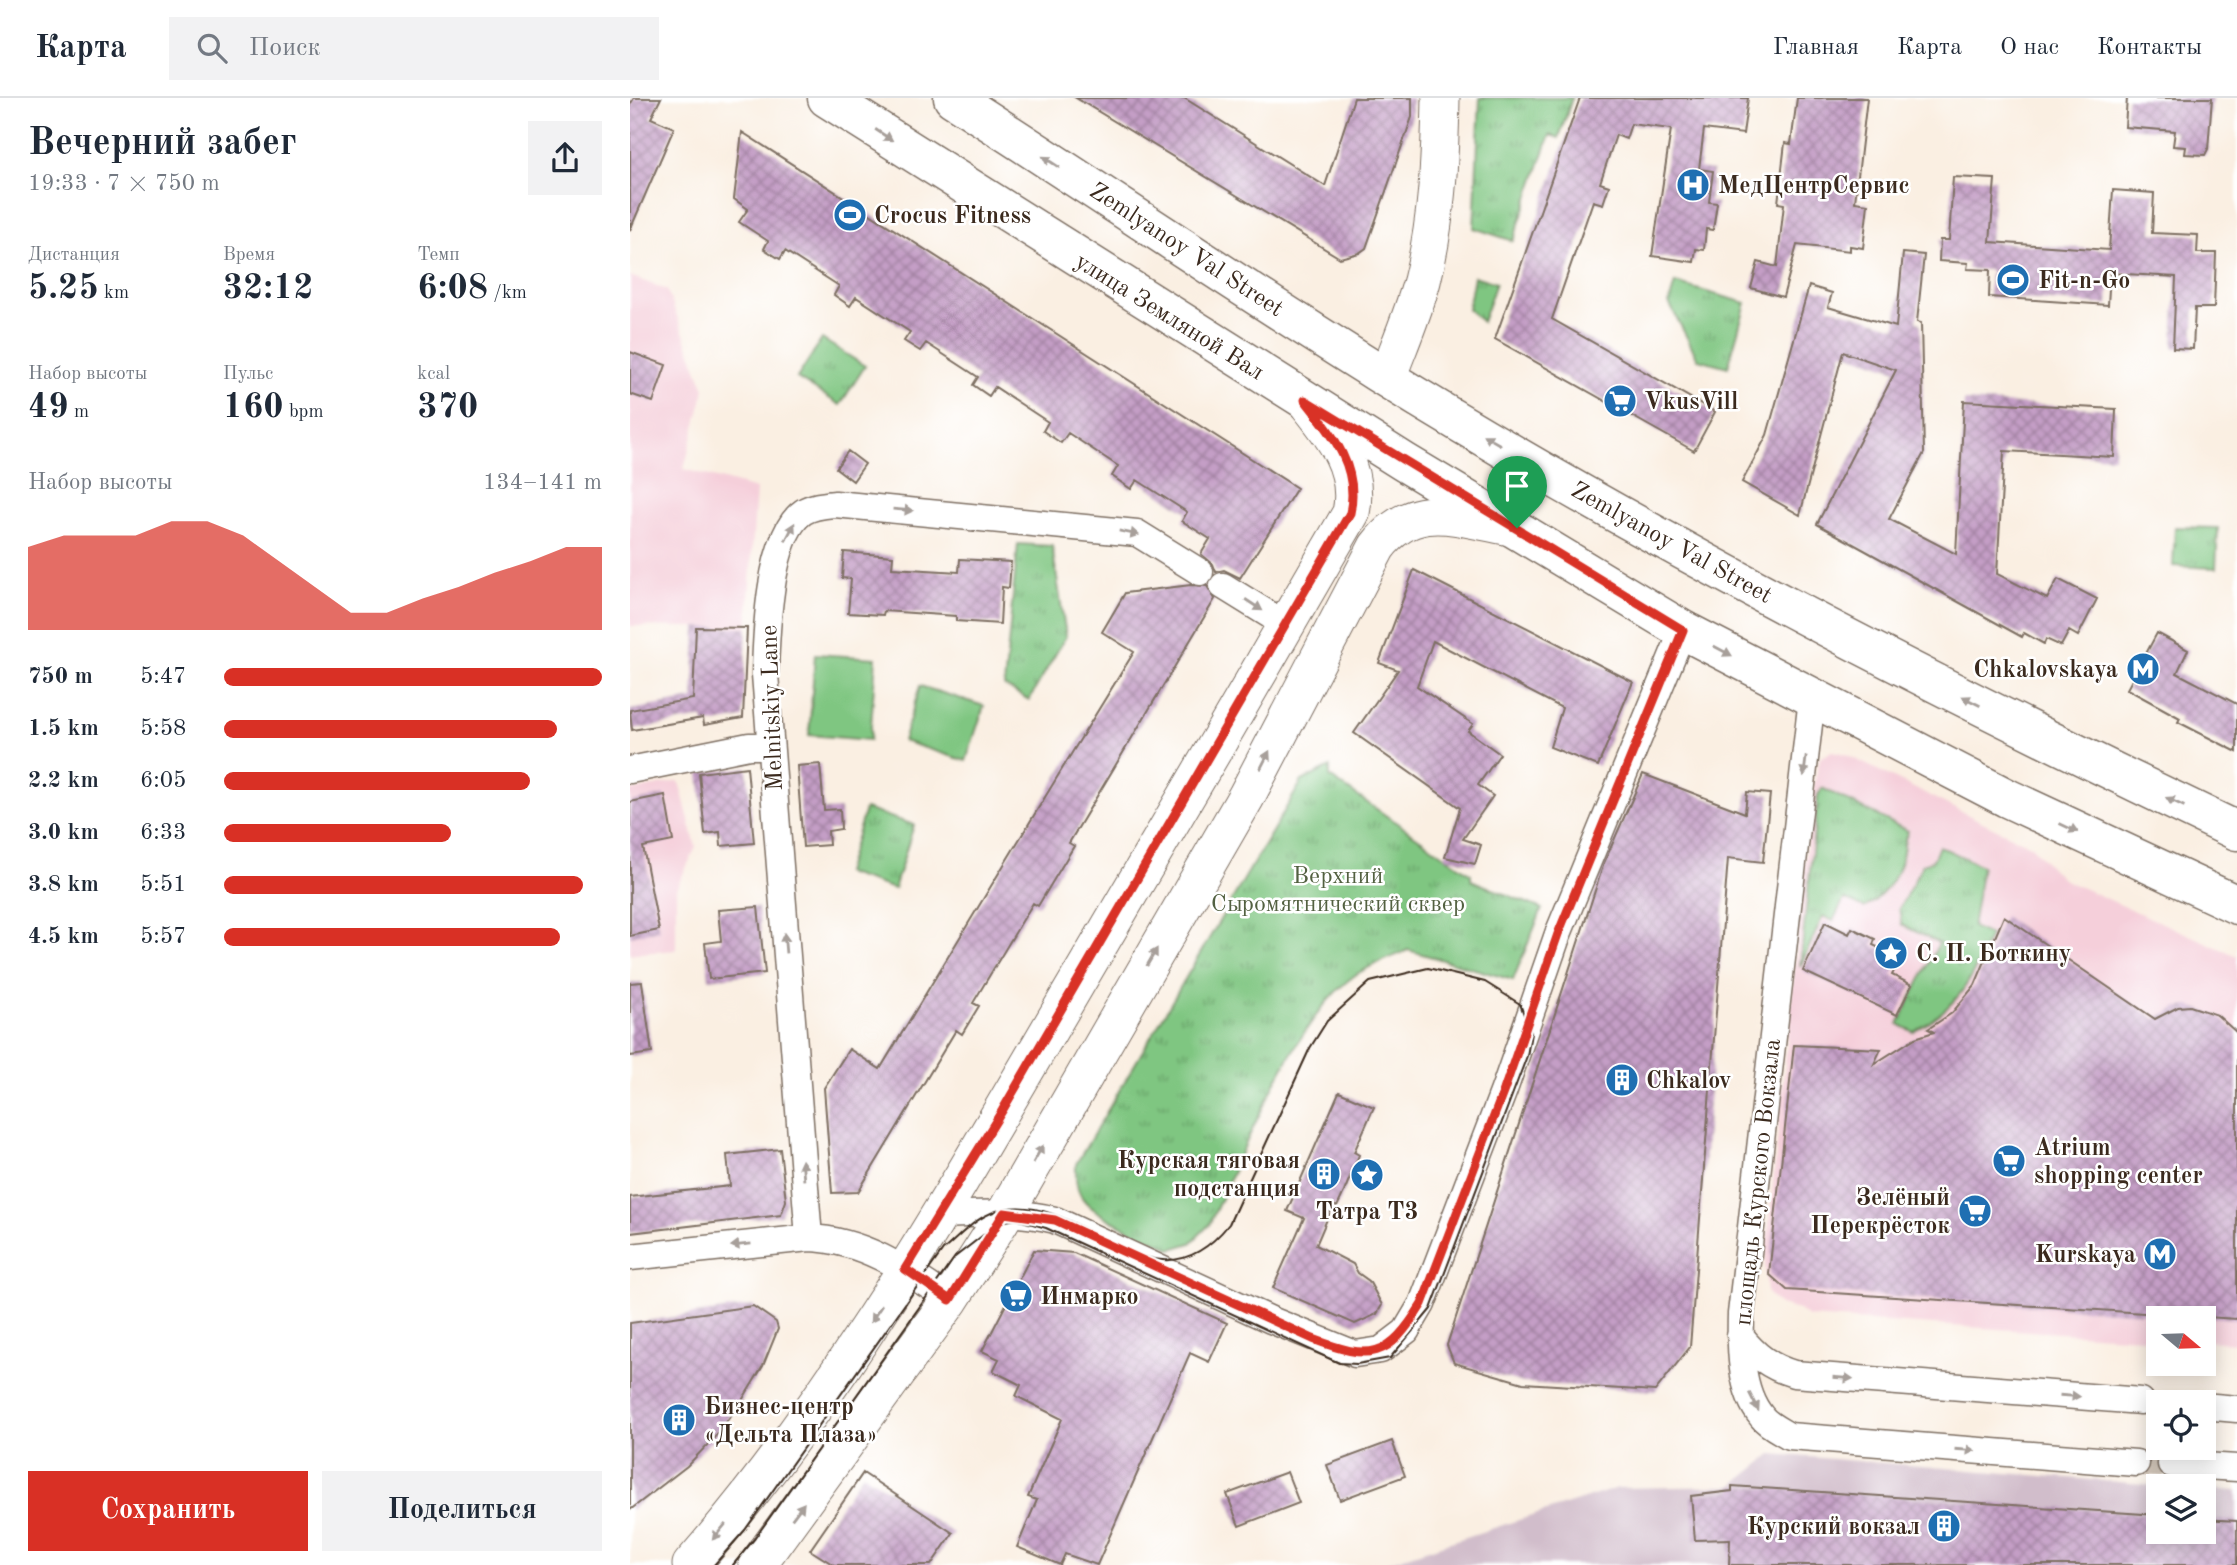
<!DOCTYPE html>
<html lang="ru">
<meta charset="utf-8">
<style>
:root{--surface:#fff;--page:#f2f2f3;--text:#1f2937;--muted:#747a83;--line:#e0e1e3;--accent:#d93025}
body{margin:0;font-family:"Old Standard TT",serif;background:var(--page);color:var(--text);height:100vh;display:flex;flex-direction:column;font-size:26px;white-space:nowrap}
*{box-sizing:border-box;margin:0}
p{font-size:23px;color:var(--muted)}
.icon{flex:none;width:38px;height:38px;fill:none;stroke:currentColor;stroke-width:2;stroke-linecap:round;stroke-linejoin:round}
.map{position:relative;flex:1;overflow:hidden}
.side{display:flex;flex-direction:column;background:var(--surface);width:630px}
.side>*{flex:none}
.needle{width:46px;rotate:109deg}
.buttons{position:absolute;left:1516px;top:1208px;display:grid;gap:14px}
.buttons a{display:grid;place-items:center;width:70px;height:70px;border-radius:0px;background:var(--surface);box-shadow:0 4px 18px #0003;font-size:35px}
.pin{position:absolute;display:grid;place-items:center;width:60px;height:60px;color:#fff;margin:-72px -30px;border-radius:50% 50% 50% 0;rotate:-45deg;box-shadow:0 0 7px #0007}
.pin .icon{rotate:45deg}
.round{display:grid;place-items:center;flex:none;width:74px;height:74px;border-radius:0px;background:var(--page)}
.headline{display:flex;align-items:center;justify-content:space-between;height:119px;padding:0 28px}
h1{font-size:38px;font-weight:700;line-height:52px}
.stats{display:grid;grid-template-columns:repeat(3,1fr);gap:10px;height:119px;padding:7px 28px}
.stats div{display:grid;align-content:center}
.stats b{font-size:35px;font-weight:700}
.stats small{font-size:19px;font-weight:400}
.stats p{font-size:19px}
.chart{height:196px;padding:14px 28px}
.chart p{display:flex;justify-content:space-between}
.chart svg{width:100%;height:126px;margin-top:7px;fill:var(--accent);opacity:.7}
.primary-button{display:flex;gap:14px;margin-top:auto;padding:14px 28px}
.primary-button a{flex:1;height:80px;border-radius:0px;background:var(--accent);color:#fff;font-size:28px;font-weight:700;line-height:80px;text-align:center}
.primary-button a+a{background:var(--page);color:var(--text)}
ul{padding:0 28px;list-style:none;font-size:23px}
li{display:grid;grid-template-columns:112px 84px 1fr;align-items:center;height:52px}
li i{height:18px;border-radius:9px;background:var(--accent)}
header{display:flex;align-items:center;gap:42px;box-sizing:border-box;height:98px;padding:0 35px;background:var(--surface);border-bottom:2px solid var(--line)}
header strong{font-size:33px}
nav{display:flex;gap:38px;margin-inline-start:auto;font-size:24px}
.search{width:490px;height:63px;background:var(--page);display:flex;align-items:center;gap:18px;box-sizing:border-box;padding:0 24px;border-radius:0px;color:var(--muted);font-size:26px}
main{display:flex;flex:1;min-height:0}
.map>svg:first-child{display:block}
.built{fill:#f5cfda}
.railway{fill:#d1bdcb}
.grass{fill:url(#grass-tufts);stroke:#5d7850;stroke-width:2}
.garden{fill:#7fc681;stroke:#5d7850;stroke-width:2}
.building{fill:url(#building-cross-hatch)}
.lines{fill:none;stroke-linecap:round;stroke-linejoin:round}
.street-tunnel{stroke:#d4c8bb;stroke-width:26;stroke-dasharray:26 13;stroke-linecap:butt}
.street-casing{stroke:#7e6f63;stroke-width:29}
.secondary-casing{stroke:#7e6f63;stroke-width:39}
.primary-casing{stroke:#7e6f63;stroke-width:41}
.street{stroke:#fff;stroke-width:26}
.secondary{stroke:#fff;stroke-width:37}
.primary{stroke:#fff;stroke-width:38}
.tram{stroke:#3b2a1e;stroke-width:2}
.oneway{fill:#a79f9a}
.route-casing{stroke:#fff;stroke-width:14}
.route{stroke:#d93025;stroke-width:9}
.labels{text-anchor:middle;stroke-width:5;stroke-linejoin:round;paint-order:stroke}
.poi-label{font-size:24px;font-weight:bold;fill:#3b2a1e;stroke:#fff;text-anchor:start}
.street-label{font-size:24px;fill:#3b2a1e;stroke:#fff}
.park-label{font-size:24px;fill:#536141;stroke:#fff}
</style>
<header>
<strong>Карта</strong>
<div class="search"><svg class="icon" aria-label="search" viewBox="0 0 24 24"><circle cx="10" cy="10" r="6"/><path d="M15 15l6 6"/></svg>Поиск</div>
<nav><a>Главная</a><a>Карта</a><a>О нас</a><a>Контакты</a></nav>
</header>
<main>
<section class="side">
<div class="headline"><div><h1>Вечерний забег</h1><p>19:33 · 7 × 750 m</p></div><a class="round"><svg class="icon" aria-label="share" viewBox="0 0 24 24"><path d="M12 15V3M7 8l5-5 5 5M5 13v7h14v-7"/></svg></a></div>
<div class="stats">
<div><p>Дистанция</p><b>5.25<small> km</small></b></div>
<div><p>Время</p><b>32:12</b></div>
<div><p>Темп</p><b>6:08<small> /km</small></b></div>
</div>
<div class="stats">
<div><p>Набор высоты</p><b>49<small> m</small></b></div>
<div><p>Пульс</p><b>160<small> bpm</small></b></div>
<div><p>kcal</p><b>370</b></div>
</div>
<div class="chart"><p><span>Набор высоты</span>134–141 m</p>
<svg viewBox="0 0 160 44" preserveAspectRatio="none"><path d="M0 44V15L10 11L20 11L30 11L40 6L50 6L60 11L70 20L80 29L90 38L100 38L110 33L120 29L130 24L140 20L150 15L160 15V44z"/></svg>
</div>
<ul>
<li><b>750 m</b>5:47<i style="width:100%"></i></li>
<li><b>1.5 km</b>5:58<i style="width:88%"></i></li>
<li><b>2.2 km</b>6:05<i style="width:81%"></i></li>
<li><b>3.0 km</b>6:33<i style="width:60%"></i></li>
<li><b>3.8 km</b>5:51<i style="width:95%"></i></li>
<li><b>4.5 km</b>5:57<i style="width:89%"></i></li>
</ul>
<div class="primary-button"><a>Сохранить</a><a>Поделиться</a></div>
</section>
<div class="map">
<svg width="1607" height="1467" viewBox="0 0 1607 1467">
<defs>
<pattern id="grass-tufts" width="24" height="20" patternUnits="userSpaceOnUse" patternTransform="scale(1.75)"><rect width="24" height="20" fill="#7fc681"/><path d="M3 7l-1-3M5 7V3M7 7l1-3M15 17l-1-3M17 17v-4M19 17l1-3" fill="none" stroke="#69a169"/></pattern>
<pattern id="building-cross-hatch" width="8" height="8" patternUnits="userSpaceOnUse" patternTransform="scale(1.75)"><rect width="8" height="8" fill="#c49ec6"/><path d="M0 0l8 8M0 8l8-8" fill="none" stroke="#a081a0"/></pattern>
</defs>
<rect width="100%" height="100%" fill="#fff"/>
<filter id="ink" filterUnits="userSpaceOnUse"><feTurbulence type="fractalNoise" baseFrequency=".0143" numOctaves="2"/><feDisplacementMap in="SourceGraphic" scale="14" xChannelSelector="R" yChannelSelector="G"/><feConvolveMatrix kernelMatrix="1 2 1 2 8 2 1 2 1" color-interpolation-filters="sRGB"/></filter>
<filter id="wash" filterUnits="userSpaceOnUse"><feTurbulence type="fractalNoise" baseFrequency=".00686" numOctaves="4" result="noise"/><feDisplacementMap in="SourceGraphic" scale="28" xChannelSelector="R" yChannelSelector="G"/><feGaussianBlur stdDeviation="1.57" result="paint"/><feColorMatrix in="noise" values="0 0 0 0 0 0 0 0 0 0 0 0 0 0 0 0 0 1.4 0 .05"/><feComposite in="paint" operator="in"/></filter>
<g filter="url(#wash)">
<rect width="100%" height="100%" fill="#faefe2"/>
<path class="built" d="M0,178L37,192L75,291L54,371L126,391L117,530L0,528Z
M1202,653L1215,656L1401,748L1432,781L1607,858V1245L1573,1243V1220H1528V1241L1178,1219L1169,1212L1150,1207L1137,1195L1135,1166L1182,697L1190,660Z
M49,683L66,749L46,791V852L0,856V693Z"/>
<path class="railway" d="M1142,1356L1538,1388H1528V1433H1573V1391L1607,1393V1467H749L988,1390L1102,1388Z"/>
<path class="grass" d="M850,0H942L929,40L920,37L883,143L844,130Z
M844,178L866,185L852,224L838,211Z
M1045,185L1116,205L1098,269L1068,261L1039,205Z
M192,241L235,268L210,307L167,280Z
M1545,429L1588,430L1586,470L1543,468Z
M388,446L422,448L436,538L399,602L374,588Z
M700,669V679L841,776V782L912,811L883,882L778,852C761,860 740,867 724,878C664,921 611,1058 579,1127L561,1145L542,1151C519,1139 464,1120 451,1098C445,1088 446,1077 446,1066L672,683Z
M1192,690L1278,733C1272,746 1275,748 1272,759C1267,780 1252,800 1234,810L1214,801L1203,823L1193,818L1170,869L1188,697Z
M235,711L284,727L264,791L215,775Z
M1309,748L1352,768L1342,829L1360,837C1339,887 1331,905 1284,934L1268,926L1309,845L1272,827L1269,811L1293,766L1303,762Z"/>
<path class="garden" d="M185,556L246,560L240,642L179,637Z
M290,588L354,608L336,663L273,643Z"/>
<g id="blocks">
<path class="building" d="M4,0H31L21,20L44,30L0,132V7Z
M446,0H554L695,88L724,0H782V19L736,150L729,155L710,160Z
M950,0H1118L1113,36L1074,31L1069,71L1083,73L1079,104L1087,105L1083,132L1076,131L1074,152L1066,151L1064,164L1022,158L1041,31L1001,26L996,41L986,37L970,85L979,88L973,106L963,103L922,221L1085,314L1064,353L865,241Z
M1167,0H1237L1225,104L1238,106L1233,150L1220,148V153L1167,147L1153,199L1121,190L1128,164L1147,169L1154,106L1148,105L1155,45L1161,46Z
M1497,0H1582L1578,51L1575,57L1555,56L1556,49L1543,48L1545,33L1495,29Z
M112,34L667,390L610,480L594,472L586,474L583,466L571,456L580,441L552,423L557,414L507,382L501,391L482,378L488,368L438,335L431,345L413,333L418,324L365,289L359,298L343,287L348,279L296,245L290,253L274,243L280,234L226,199L220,208L204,197L209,188L155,153L150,161L134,151L138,143L109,124L118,111L104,101Z
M1323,79L1365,81L1360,144L1479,152L1483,92L1524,95L1522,135L1568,137L1567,155H1586L1584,210H1565L1563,251L1543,250L1546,179L1480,175L1478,207L1359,199L1360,172L1337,171L1338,165L1309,163L1310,142H1319Z
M1273,155L1294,157L1287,224L1291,225L1294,355L1259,421L1326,456L1334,303L1486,311L1484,359L1374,353L1367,476L1417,501L1428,481L1467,501L1448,538L1439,533L1431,548L1416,541L1414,546L1394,535L1392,539L1187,426L1266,272L1213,254L1170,417L1112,384L1137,337L1179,188L1202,195L1198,209L1266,229Z
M0,254L36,267L23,304L0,296Z
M218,353L235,366L223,383L206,370Z
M214,454L263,458L262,470L329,474L330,461L381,464L379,490L372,489L370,526L326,523V518L254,513L253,517L218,515L221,481L212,480Z
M784,472L1003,584L968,668L920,649L932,610L803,543L787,588L843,626L838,633L870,656L848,687L863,698L833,741L851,747L845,766L815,759L830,710L724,635L768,572L749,565Z
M561,487L577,488L585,501L439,745L444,748L408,808L403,805L343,905L349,908L332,936L326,932L228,1094L202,1095L194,990L219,951L250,971L443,653L504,554L472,534L495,495Z
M66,529L117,530L113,620L74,627L73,620L2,632L0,612L63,601Z
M1527,535L1558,552L1547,575L1607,606V654L1548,624L1550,620L1497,591Z
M190,666L194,712L210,711L211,731L198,733L199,747L173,749L167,668Z
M117,669L124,745L91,748L90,734L75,736L69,675Z
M1013,676L1115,715L1117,694L1140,696L1133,764L1098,760L1060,1249L1025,1293L893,1285L824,1265L817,1247L974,765Z
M35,697L43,743L13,749L29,832L0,838V704Z
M128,809L135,875L79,881L75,845L91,843L88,812Z
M1374,818L1525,921L1548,909L1560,908L1587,917L1607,935V1221L1157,1192L1139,1176L1164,947L1251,951L1244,966L1285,940L1304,934L1298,931L1322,915L1345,887Z
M1195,824L1219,836L1222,830L1245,841L1243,847L1270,860L1262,877L1282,887L1267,917L1173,873Z
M12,884L22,955L0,958V885Z
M709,994L744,1009L724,1054L729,1057L714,1094L707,1109L703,1107L686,1147L723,1166L728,1175L739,1183L752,1207L747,1216L725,1226L643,1190L674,1120L657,1113Z
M150,1051L156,1103L151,1117L0,1135V1099L100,1088L97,1057Z
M404,1152L444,1155L597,1225L579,1264L560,1255L467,1467L435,1456L430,1467L387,1449L407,1402L398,1399L432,1321L386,1298L391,1287L363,1273L369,1261L352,1253Z
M123,1208L146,1224L148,1231L133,1268L111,1304L84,1340L57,1368L0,1412V1225Z
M762,1343L775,1378L710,1402L697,1367Z
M657,1374L669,1405L609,1428L597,1396Z
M233,1375L323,1435L301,1467H204L180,1452Z
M1102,1388L1528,1417V1433H1573V1421L1607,1423V1467H1099L1100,1441L1065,1442L1061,1398L1102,1393Z"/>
</g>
</g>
<g filter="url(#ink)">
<use href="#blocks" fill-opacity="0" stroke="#7e6f63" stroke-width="2"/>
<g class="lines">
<path class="street-tunnel" d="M1506,1365L1541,1366"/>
<defs>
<path id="street" d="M593,488L656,527
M1182,600L1111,1216C1110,1249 1110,1293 1132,1319C1138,1327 1151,1333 1159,1338L1506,1365
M0,672L119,648H139
M309,1117C347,1116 387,1112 425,1122L641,1222L725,1256L751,1252L776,1233L792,1206L874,992L928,836L1053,532
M179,1140L135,576C136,537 139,438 173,414C182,408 195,407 205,406L507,435L570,474
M0,1159L179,1140C234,1142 276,1172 320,1202
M1110,1238C1126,1258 1140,1269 1164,1276L1511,1303
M1573,1308L1607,1311
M1541,1366L1607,1370"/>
<path id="secondary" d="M757,280C769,248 783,216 792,183C807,124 810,61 811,0
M61,1467C199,1309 306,1125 412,944C516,768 619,592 721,415C730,371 704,338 678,306
M127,1467L320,1202L370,1124L616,699L747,449C783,401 826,419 876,428"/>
<path id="primary" d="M197,0L774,364L1053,532L1377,700L1607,807
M323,0C465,91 605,186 748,275C1024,446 1314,593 1607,733"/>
</defs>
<use href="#street" class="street-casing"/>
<use href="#secondary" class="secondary-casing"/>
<use href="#primary" class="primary-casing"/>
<use href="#street" class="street"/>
<use href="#secondary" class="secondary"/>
<use href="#primary" class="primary"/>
<path class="tram" d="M84,1467L115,1432L313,1152C332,1136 348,1116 374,1111C456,1095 523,1222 599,1126L680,950L697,923L740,884L798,870L855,884L890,906L901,935L897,958L801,1211L760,1260L727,1266L709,1265L416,1130L386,1121L370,1124L325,1159L125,1440L103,1467"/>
</g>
<defs><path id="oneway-solid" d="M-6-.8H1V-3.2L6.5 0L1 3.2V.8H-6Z" transform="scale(1.75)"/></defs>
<g class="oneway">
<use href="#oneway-solid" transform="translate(254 37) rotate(33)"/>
<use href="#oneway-solid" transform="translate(421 64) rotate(-147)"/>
<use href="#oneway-solid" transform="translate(862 342) rotate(-150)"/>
<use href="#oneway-solid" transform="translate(273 412) rotate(5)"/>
<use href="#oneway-solid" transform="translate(160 434) rotate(-63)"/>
<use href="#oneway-solid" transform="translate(499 435) rotate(11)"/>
<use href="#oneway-solid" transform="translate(624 507) rotate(33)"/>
<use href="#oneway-solid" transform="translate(1093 553) rotate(28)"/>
<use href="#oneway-solid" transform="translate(1341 603) rotate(-153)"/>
<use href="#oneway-solid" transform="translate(635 662) rotate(-63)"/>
<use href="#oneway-solid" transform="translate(1175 668) rotate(97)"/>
<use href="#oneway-solid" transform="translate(1545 704) rotate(-154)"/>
<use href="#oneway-solid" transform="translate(1439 730) rotate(25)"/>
<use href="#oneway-solid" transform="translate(155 845) rotate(-95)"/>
<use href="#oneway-solid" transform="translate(522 859) rotate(-60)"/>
<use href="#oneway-solid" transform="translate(408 1056) rotate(-61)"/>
<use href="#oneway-solid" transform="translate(173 1072) rotate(-95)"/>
<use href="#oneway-solid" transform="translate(111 1147) rotate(174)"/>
<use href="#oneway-solid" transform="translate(246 1216) rotate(124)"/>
<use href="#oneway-solid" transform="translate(1213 1280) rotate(4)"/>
<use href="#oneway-solid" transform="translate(1440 1298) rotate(4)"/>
<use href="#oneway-solid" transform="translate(1124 1304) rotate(63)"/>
<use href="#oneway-solid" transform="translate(1335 1352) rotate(4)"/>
<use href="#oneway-solid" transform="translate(168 1413) rotate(-53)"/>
<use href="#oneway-solid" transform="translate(89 1434) rotate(130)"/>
</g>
</g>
<g class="lines" filter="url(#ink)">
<defs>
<path id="route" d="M675,302L1053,532L928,836L874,992L792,1206C758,1261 741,1263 683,1241L425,1122L374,1115L320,1202L275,1171L372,1013L720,415C730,369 702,336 675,302Z"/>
</defs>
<use href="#route" class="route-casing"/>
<use href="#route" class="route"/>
</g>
<defs>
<symbol id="hospital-disc" viewBox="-11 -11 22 22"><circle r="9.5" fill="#1f6fb2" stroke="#fff"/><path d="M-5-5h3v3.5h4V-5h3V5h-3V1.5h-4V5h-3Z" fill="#fff"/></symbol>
<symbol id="stadium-disc" viewBox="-11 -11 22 22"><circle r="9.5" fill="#1f6fb2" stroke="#fff"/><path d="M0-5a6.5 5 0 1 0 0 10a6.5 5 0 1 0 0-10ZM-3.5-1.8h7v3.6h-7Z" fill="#fff"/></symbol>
<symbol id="supermarket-disc" viewBox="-11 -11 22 22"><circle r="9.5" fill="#1f6fb2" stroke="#fff"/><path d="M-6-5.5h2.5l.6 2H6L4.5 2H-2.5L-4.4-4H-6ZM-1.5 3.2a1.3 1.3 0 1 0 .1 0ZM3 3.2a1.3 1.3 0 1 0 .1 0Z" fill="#fff"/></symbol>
<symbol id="metro-disc" viewBox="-11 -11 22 22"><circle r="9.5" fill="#1f6fb2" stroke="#fff"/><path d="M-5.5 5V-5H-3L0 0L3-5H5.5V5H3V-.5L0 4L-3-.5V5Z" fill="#fff"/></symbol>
<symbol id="sight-disc" viewBox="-11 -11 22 22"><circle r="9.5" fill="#1f6fb2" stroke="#fff"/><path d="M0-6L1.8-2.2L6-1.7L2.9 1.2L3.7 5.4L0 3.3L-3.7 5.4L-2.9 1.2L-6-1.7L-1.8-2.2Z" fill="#fff"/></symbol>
<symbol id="building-disc" viewBox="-11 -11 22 22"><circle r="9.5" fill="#1f6fb2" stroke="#fff"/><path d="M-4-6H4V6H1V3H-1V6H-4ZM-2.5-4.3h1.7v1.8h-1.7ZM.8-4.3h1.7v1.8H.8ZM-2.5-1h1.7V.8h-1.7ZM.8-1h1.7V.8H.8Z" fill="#fff"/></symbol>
</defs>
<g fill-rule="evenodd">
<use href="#hospital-disc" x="1044" y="68" width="38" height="38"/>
<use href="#stadium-disc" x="201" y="98" width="38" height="38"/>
<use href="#stadium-disc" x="1364" y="163" width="38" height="38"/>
<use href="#supermarket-disc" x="971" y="284" width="38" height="38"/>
<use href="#metro-disc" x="1494" y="552" width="38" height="38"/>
<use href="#sight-disc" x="1242" y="836" width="38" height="38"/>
<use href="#building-disc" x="973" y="963" width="38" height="38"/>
<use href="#supermarket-disc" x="1360" y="1044" width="38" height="38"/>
<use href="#building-disc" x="675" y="1057" width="38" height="38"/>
<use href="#sight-disc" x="718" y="1058" width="38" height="38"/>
<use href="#supermarket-disc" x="1326" y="1094" width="38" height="38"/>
<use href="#metro-disc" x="1511" y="1137" width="38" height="38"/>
<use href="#supermarket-disc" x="367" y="1179" width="38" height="38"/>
<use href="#building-disc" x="30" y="1303" width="38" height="38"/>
<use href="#building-disc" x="1295" y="1409" width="38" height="38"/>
</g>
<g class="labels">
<g class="poi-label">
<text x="1088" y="95">МедЦентрСервис</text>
<text x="244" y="125">Crocus Fitness</text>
<text x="1408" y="190">Fit-n-Go</text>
<text x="1014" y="311">VkusVill</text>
<text x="1488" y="579" text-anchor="end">Chkalovskaya</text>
<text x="1286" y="863">С. П. Боткину</text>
<text x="1016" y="990">Chkalov</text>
<text x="1404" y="1057">Atrium<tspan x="1404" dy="28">shopping center</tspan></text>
<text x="670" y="1070" text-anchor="end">Курская тяговая<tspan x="670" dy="28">подстанция</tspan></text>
<text x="1320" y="1107" text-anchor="end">Зелёный<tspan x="1320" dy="28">Перекрёсток</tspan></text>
<text x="737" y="1121" text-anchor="middle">Татра T3</text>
<text x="1506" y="1164" text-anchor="end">Kurskaya</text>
<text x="410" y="1206">Инмарко</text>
<text x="74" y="1316">Бизнес-центр<tspan x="74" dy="28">«Дельта Плаза»</tspan></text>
<text x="1290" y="1436" text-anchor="end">Курский вокзал</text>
</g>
<g class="street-label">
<text transform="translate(557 151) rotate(33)" y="8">Zemlyanoy Val Street</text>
<text transform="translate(540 218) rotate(32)" y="8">улица Земляной Вал</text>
<text transform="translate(1042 444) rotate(29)" y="8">Zemlyanoy Val Street</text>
<text transform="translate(141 610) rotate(-92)" y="8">Melnitskiy Lane</text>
<text transform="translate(1127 1084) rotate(-84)" y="8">площадь Курского Вокзала</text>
</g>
<g class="park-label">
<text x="708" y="785">Верхний<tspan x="708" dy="28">Сыромятнический сквер</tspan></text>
</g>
</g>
</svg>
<div class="buttons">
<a><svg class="needle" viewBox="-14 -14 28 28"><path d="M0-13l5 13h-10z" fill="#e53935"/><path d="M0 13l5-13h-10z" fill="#747a83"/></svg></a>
<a><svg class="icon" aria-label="locate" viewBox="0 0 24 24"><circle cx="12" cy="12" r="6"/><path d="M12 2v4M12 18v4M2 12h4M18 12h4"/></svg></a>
<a><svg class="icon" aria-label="layers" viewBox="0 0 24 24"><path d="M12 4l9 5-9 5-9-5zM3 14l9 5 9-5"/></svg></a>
</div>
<div class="pin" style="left:887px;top:430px;background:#1e9e55"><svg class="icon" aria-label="arrive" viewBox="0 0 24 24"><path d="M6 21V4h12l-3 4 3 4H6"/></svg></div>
</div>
</main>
